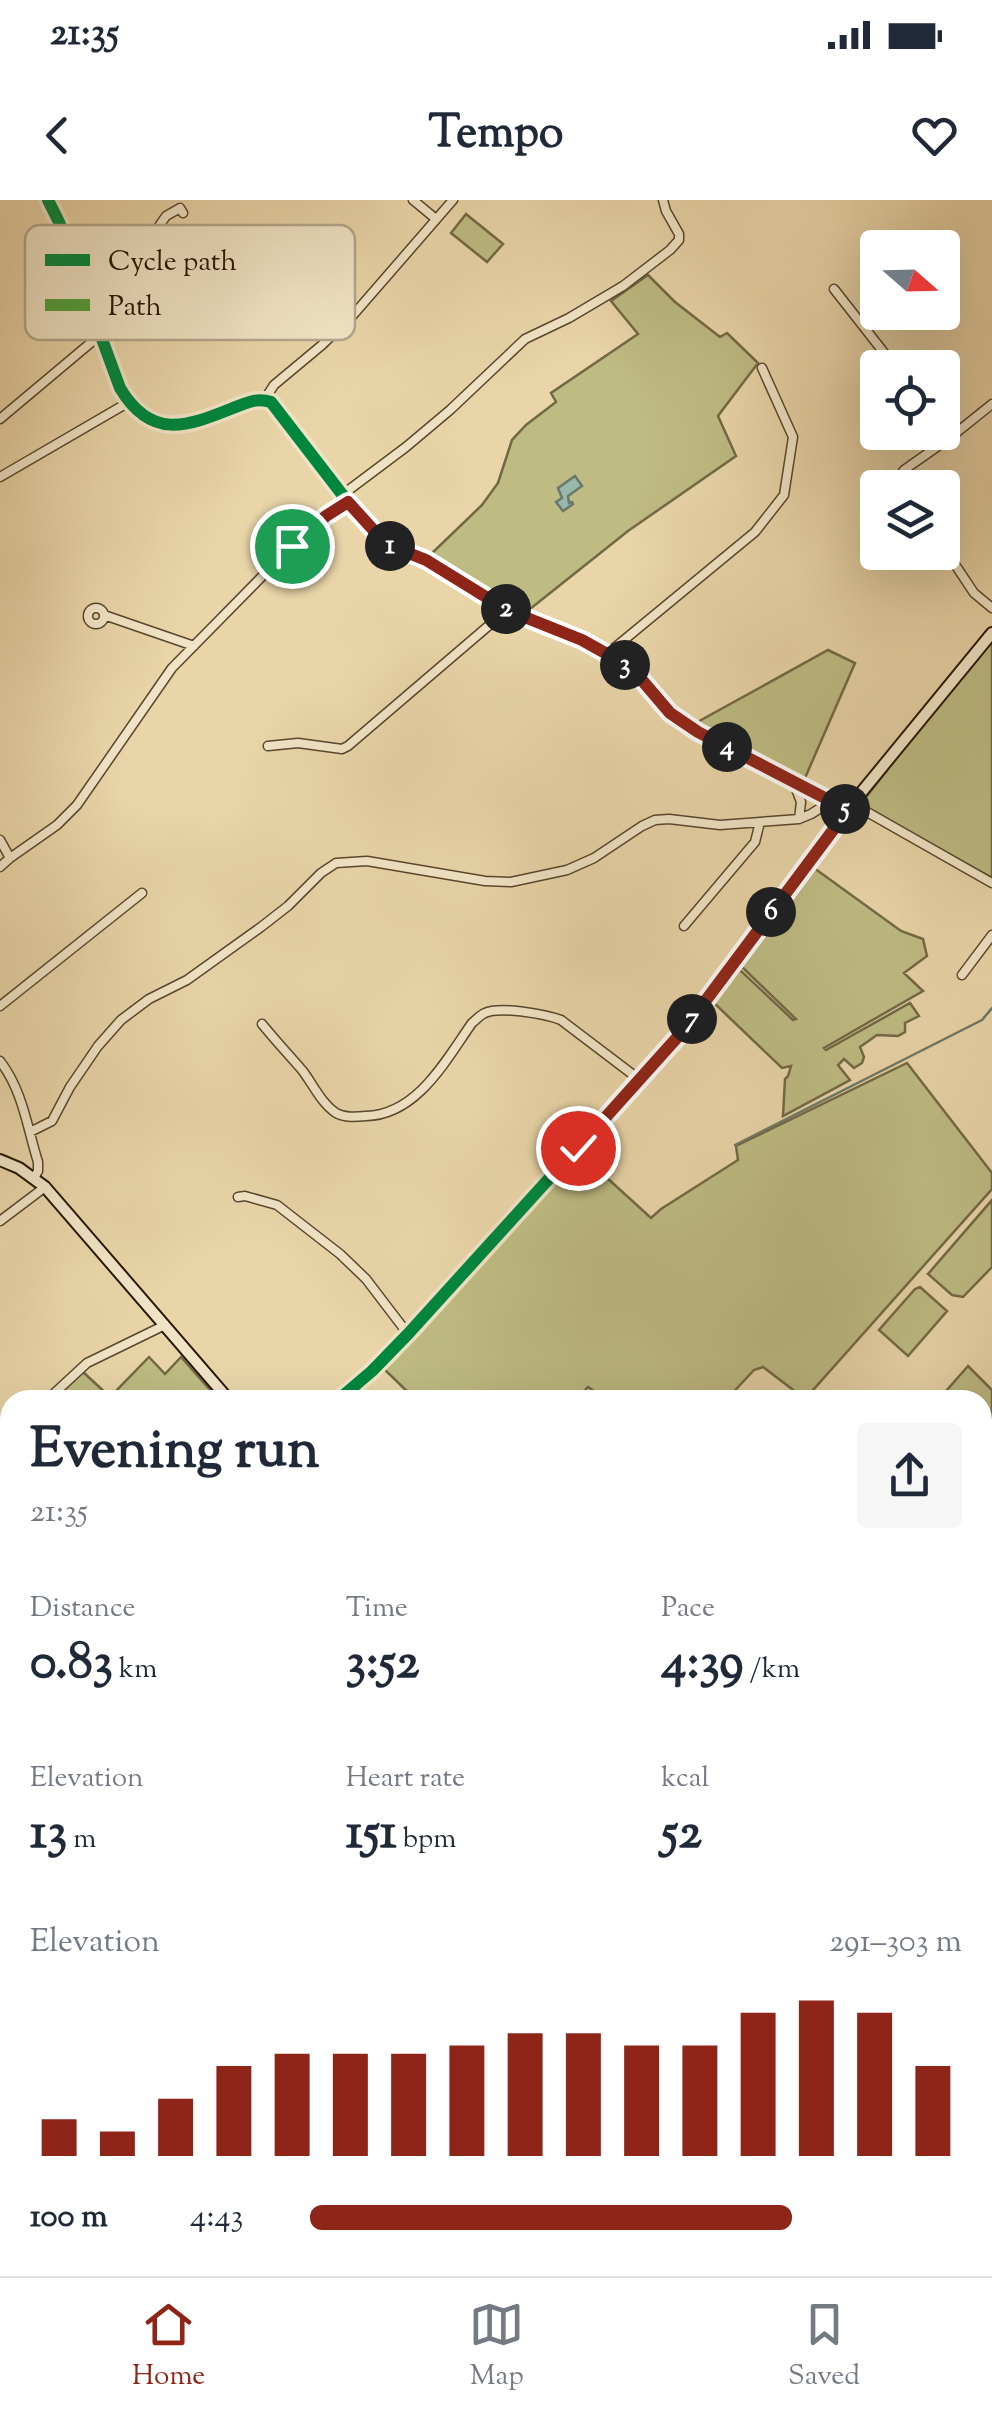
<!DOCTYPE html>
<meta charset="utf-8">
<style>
:root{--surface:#fff;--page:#f6f6f7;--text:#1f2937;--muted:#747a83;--line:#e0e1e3;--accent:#8f2418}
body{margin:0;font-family:"Sorts Mill Goudy",serif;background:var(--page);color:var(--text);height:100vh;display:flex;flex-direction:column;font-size:38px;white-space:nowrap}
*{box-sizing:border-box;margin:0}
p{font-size:32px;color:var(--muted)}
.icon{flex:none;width:55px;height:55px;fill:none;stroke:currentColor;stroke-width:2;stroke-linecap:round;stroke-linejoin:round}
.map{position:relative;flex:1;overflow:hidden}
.panel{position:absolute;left:0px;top:1190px;width:992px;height:888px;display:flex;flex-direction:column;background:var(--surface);border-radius:30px 30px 0 0;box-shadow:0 10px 40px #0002}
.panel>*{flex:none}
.needle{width:65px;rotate:110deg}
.buttons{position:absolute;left:860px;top:30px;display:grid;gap:20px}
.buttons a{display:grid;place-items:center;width:100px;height:100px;border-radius:10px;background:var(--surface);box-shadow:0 10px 40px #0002;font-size:50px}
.pin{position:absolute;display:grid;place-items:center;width:85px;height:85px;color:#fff;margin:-42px;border:5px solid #fff;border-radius:50%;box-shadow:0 2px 10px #0007}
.km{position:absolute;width:50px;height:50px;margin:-25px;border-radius:50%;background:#222;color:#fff;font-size:28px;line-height:50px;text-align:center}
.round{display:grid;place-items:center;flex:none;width:105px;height:105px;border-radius:10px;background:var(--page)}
.headline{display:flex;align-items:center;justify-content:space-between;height:170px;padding:0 30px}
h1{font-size:55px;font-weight:700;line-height:75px}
.figures{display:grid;grid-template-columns:repeat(3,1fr);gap:15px;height:170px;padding:10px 30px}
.figures div{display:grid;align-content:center}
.figures b{font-size:50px;font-weight:700}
.figures small{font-size:28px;font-weight:400}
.figures p{font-size:28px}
.chart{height:280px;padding:20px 30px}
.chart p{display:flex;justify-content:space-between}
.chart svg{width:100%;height:180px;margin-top:10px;stroke:var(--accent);stroke-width:6}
ul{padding:0 30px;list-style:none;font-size:32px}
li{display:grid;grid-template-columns:160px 120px 1fr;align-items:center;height:75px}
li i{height:25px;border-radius:12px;background:var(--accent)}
.status{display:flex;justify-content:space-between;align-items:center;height:70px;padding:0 50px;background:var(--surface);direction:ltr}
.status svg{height:28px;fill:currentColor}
header{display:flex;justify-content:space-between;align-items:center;height:130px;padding:0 30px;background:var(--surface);font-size:45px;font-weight:700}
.tabs{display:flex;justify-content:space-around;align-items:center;height:140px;border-top:2px solid var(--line);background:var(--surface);font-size:28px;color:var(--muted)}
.tabs a{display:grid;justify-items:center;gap:5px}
.tabs .current{color:var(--accent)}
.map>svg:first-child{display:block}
.green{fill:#bebb83;stroke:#726944;stroke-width:2.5}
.water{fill:#98b8ae;stroke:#6b786a;stroke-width:2.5}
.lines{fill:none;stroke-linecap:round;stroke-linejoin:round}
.stream{stroke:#6b786a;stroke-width:2.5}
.street-casing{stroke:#58462d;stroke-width:11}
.secondary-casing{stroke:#271704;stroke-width:14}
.street{stroke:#f1e4c6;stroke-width:8}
.secondary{stroke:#f1e4c6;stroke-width:10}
.quiet{stroke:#51a13d;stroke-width:10;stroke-dasharray:20 10;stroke-linecap:butt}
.cycleway-casing{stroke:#f1e4c6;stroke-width:19}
.cycleway{stroke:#00873e;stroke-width:12}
.route-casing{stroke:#fff;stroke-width:20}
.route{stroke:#8f2418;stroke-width:12}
.key{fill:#f1e4c6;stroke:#b4a68c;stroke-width:2.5}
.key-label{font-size:28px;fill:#271704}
</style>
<div class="status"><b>21:35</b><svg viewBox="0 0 49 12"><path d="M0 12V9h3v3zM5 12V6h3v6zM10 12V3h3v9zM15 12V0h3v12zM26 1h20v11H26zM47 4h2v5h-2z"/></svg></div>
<header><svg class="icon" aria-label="back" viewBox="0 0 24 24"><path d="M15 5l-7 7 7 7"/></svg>Tempo<svg class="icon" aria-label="heart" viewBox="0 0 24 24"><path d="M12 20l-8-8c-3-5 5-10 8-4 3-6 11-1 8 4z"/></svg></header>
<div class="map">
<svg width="992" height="2076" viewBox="0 0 992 2076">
<rect width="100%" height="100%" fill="#e9d5a8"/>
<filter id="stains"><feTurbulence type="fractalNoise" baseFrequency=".002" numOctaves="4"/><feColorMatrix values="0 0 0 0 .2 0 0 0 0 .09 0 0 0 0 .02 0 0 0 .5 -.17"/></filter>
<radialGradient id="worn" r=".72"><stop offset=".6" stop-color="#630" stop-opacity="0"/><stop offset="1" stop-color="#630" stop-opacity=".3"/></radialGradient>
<path class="green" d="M466,14L503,44L487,62L451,33Z
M648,75L675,102L720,137L727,133L758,163L718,216L736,256L628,331L525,413L429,356L482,305L498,283L512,240L526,225L556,202L551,193L638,134L611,101Z
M992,435V678L860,605Z
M828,450L855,463L805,578L694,524Z
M814,668L901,731L923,739L927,756L904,773L923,791L824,848L826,850L910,803L919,816L905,823V832L898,836L877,835L860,847L864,857L862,863L854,868L844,859L838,865L850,880L783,916L785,879L788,876L791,866L782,868L713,802L740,770L793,820L796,819L740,765Z
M907,863L992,973V989L805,1199L763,1167L754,1170L726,1200H607L588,1187L576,1200H416L384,1169L582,955L651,1018L661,1009L738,960L736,946Z
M992,1000V1067L963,1097L952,1095L928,1074Z
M920,1087L947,1111L908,1156L879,1130L915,1089Z
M149,1157L165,1174L181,1157L219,1200H51L67,1184L83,1172L110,1197Z
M968,1166L992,1190V1234L983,1225L982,1200H957L947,1190Z
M992,1244V1453L982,1446V1254Z
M3,1333L10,1340V1459L0,1452V1335Z
M982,1473L992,1480V1683L983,1684Z
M10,1588V1654L0,1650V1595Z
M992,1694V2076H793V2068H982V1695Z
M0,1727L10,1734V1922L0,1918Z
M0,1931L10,1935V2068H145L141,2076H0Z
M241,2068H660L654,2076H240L243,2072Z"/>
<path class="water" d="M575,276L582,286L568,296L569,303L572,302L573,304L563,311L556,302L562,298L558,288Z"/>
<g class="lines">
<path class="stream" d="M735,945L982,820L992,808"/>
<defs>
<path id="street" d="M48,0L59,22L120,188C151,240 186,227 233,208C247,203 257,197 271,202L348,302L386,344L426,359L507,410L582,440L607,454L641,479L670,513L698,533L848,610
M413,0L436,19
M834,89L896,168
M95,123L124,77L166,16L180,8L183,13
M265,199L274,185L322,145L354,114L453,0
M0,219L100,135
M0,277L129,202
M900,288V276L904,270L951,237L992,204
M342,295L406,247L450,210L525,139L569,118L623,86L670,50L679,40V34L666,11L663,0
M942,345L974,393L992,408
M88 416a8 8 0 1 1 16 0a8 8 0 1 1-16 0Z
M104,415L194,446
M607,454L755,332L784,295L793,237L762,168
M268,546L298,543L342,549L348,546L507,410
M793,581L801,602L799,619
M853,604L992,683
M0,640L10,658
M0,667L10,658L57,625L77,605L172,468L292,346L326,316L348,302
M684,726L755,642L760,622
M962,775L992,735
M0,806L142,693
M262,824C275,840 289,855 302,870C313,884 321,903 336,913C345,918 356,917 366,916C417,915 446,860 472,823C477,819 480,815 485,813C500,806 545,814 561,820L640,880
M0,861C23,891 27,927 38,962V971L34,978
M30,932L52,921L70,887L98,846L121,820L149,799L187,780L261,727L288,706L321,673L336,663L367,661L485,681L511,682L567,670L594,658L642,626L655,620L669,619L720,625L799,619L811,614L830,602
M238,997L245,996L277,1005L340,1054L366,1079L408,1134
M0,1021L45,987
M47,1200L87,1163L165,1125
M0,1455L10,1461"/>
<path id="secondary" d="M0,960L19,968L45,987L229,1200
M338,1200L372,1171L444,1096L683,831L860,594L992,433
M982,1459L992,1465
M0,1563L10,1555"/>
</defs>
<use href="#street" class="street-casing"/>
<use href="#secondary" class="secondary-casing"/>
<use href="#street" class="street"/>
<use href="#secondary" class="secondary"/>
<path class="quiet" d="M982,1687L992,1685
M0,1748H10
M0,1886L10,1887
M0,1923L10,1927
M311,2068L323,2076"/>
<defs>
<path id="cycleway" d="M48,0L59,22L120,188C151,240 186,227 233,208C247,203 257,197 271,202L348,302L386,344L426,359L507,410L582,440L607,454L641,479L670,513L698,533L848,610
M338,1200L372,1171L408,1134L683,831L842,619"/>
</defs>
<use href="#cycleway" class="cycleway-casing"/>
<use href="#cycleway" class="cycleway"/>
</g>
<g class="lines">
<defs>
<path id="route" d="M292,346L326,316L348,302L386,344L426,360L507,410L582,440L607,454L641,479L670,513L698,532L848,610L683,831L578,948"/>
</defs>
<use href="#route" class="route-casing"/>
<use href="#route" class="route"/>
</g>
<rect x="25" y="25" width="330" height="115" rx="15" class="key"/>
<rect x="45" y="54" width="45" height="12" fill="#00873e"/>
<rect x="45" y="99" width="45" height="12" fill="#51a13d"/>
<g class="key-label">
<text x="108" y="70">Cycle path</text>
<text x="108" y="115">Path</text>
</g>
<rect width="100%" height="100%" filter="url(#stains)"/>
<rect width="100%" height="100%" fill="url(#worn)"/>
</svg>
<div class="buttons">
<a><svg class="needle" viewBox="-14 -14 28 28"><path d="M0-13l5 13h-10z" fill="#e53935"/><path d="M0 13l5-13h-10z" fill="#747a83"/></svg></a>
<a><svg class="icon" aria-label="locate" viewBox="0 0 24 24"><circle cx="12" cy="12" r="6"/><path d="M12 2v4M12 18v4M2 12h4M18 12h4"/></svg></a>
<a><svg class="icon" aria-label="layers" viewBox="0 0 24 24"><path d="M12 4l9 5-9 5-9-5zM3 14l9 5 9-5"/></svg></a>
</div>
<div class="pin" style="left:292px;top:346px;background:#1e9e55"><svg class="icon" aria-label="arrive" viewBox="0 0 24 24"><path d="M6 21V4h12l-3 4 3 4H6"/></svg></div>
<div class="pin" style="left:578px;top:948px;background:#d93025"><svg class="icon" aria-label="check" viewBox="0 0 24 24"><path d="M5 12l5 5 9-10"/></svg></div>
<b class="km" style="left:390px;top:346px">1</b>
<b class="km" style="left:506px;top:409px">2</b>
<b class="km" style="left:625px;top:465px">3</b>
<b class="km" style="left:727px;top:547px">4</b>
<b class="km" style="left:845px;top:609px">5</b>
<b class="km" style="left:771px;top:712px">6</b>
<b class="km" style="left:692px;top:819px">7</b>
<section class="panel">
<div class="headline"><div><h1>Evening run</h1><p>21:35</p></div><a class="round"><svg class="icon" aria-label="share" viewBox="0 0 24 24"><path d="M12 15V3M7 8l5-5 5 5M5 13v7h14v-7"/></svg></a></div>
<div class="figures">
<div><p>Distance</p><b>0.83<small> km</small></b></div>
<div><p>Time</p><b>3:52</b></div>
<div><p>Pace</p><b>4:39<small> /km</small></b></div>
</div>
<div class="figures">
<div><p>Elevation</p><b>13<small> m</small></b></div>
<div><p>Heart rate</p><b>151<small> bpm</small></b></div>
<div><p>kcal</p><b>52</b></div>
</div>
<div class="chart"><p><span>Elevation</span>291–303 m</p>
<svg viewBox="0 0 160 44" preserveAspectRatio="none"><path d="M5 44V35M15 44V38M25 44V30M35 44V22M45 44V19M55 44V19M65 44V19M75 44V17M85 44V14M95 44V14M105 44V17M115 44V17M125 44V9M135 44V6M145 44V9M155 44V22"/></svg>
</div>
<ul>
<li><b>100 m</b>4:43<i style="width:74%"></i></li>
</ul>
</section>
</div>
<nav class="tabs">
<a class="current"><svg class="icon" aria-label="home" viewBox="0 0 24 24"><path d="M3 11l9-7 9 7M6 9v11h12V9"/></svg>Home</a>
<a><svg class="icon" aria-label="map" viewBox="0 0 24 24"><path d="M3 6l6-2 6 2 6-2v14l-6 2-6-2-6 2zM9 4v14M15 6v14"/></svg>Map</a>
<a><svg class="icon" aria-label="saved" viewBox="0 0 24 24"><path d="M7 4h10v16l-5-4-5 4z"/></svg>Saved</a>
</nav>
